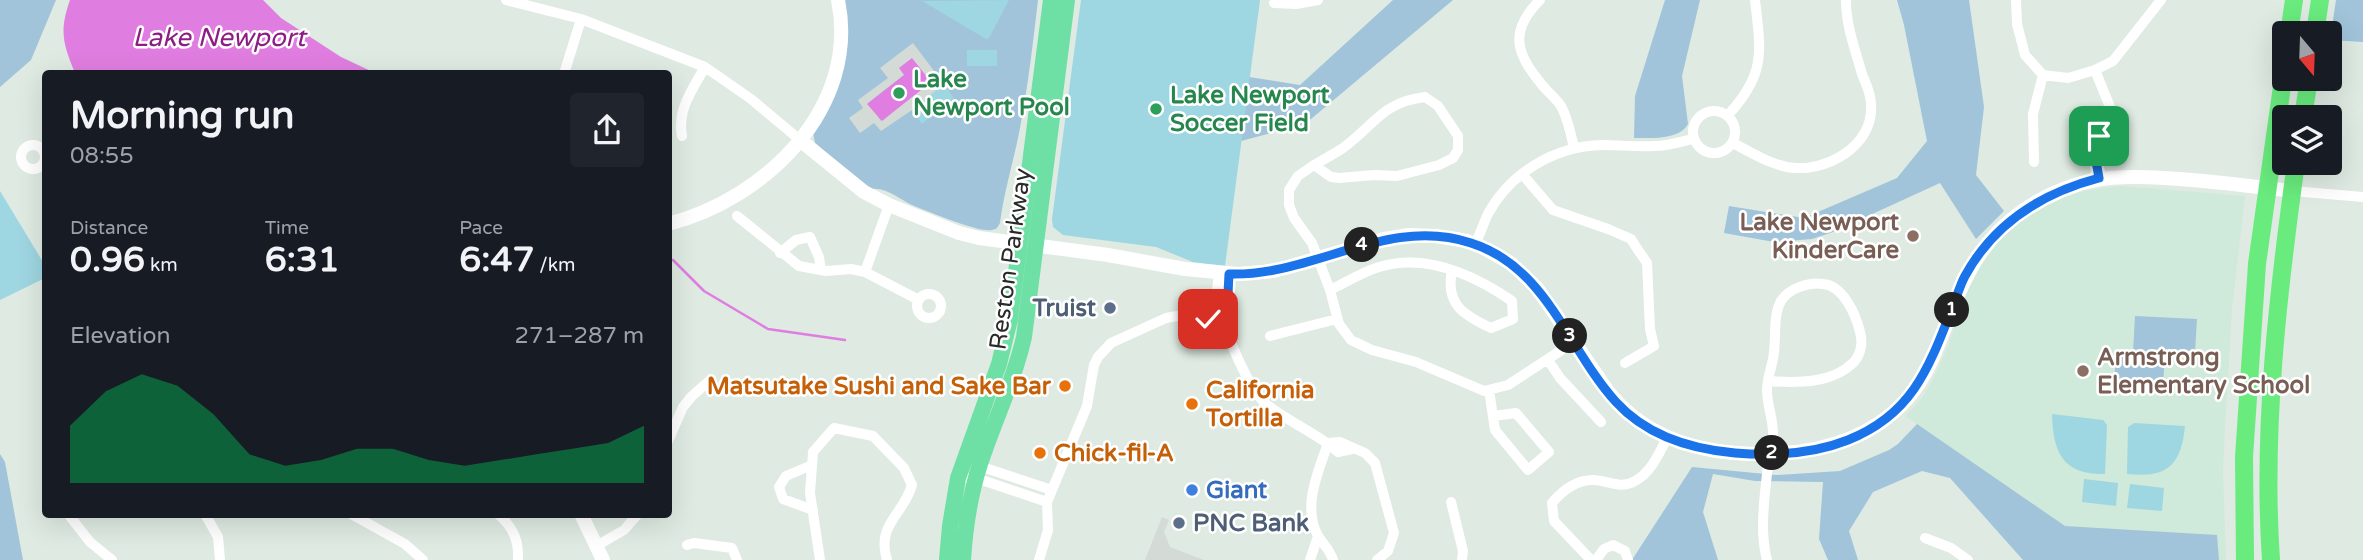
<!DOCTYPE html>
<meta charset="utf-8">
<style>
:root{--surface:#171b24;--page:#20242c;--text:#f1f3f6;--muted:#9ea1a6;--accent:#0b8043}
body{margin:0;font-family:"Varela Round",sans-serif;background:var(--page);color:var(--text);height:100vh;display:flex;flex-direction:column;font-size:26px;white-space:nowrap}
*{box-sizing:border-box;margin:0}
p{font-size:23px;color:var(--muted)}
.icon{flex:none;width:38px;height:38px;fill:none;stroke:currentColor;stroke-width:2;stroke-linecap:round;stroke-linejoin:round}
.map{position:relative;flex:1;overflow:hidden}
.panel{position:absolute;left:42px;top:70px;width:630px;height:448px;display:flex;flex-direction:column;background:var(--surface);border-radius:7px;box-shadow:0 7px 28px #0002}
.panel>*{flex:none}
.needle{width:46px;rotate:161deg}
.controls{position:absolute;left:2272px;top:21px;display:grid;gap:14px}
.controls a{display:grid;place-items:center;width:70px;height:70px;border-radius:7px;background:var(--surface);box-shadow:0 7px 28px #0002;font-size:35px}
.pin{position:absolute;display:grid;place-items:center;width:60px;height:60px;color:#fff;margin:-30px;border-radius:14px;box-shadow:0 4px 10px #0006}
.km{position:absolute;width:35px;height:35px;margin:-18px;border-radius:50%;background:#222;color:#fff;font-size:19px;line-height:35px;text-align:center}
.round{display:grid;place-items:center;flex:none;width:74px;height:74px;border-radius:7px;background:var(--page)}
.head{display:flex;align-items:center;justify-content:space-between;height:119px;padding:0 28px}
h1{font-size:38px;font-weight:800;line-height:52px}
.stats{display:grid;grid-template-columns:repeat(3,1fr);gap:10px;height:119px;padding:7px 28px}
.stats div{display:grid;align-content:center}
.stats b{font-size:35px;font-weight:800}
.stats small{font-size:19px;font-weight:400}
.stats p{font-size:19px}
.chart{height:196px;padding:14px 28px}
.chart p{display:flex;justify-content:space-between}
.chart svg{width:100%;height:126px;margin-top:7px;fill:var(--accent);opacity:.7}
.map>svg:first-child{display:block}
.education{fill:#cfeada}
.green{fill:#a1c4db}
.pitch{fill:#9ed6e1}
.plaza{fill:#d4dbd6;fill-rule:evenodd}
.water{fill:#e07de0}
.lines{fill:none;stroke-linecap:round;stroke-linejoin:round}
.stream{stroke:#e07de0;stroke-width:2.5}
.street{stroke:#fff;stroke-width:10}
.secondary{stroke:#fff;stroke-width:14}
.primary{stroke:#6ee0a6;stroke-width:16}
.highway{stroke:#69eb7e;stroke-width:18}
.route-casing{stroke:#fff;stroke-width:14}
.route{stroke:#1a73e8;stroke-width:9}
.leisure-dot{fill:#2e9e5b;stroke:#fff;stroke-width:2.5}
.education-dot{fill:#8d6e63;stroke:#fff;stroke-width:2.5}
.service-dot{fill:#5c6f8a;stroke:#fff;stroke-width:2.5}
.food-dot{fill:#e8710a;stroke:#fff;stroke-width:2.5}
.shop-dot{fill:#3f7fe0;stroke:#fff;stroke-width:2.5}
.labels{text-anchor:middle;stroke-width:5;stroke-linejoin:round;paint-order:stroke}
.leisure-label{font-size:24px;font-weight:bold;fill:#27864d;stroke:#fff;text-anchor:start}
.education-label{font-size:24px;font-weight:bold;fill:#785e54;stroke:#fff;text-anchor:end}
.street-label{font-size:24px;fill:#2a2a2a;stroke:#fff}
.service-label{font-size:24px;font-weight:bold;fill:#4e5e75;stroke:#fff;text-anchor:end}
.food-label{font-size:24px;font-weight:bold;fill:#c56008;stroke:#fff;text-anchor:start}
.shop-label{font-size:24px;font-weight:bold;fill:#366cbe;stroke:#fff;text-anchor:start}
.water-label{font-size:26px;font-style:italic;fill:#8b1d83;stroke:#fff}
</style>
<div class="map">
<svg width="2363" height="560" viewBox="0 0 2363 560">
<rect width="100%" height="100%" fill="#deeae2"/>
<path class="education" d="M2121,186L2245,196L2232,309L2225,428L2223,472L2226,560H2206L2062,536L1906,416L1921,399L1933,380L1948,346L1967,291L1977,271L2001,238L2033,212L2064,197L2083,191Z"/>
<path class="green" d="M0,0H56L31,60L0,87Z
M843,0H1038C1033,43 1028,86 1020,128C1014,160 1004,191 1000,223C997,228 997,229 992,230C979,233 927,211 912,205C899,199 886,187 872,189L844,169L815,143L813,132L824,114Z
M1393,0H1453L1305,124L1241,141L1249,77L1300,85Z
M1665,0H1700L1682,76L1688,124C1680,140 1650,138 1634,138L1635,96Z
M1897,0H1969L1984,107L1976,175L2004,211L1976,239L1940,183L1833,232L1812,239L1774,242L1724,233L1729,206L1804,218L1897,178L1927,141L1904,25Z
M2336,0H2363V42L2330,40Z
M2135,316L2197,319L2195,352L2165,351L2163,387L2114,385L2116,352H2133Z
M1917,424L2065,526L2217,535L2219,560H2023L1950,478L1922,471L1873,492L1849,531L1858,560H1828L1819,539L1823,482L1755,481L1713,474L1703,512L1718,560H1632L1692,467L1776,475L1840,471L1889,450L1898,444Z
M0,454L5,462L23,560H0Z"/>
<path class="pitch" d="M1009,0L989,38L986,39L922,1Z
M1081,0H1260L1225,266L1193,262L1156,247L1063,235L1053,227L1052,219Z
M967,50H997V66H967Z
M944,84L954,98L922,124L912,110Z
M0,191L46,267L45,278L0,300Z
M2052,414L2103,420L2107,425L2105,474C2063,475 2053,453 2052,414Z
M2134,423L2185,426C2181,467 2166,478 2127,474L2128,427Z
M2084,479L2118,483L2116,506L2082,502Z
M2130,484L2164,488L2162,511L2127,508Z"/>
<path class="plaza" d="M913,43L944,84L912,110L881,131L874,123L860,133L849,118L863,108L858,100L888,78L880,68ZM904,75L881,121L868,103Z
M1162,517L1169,520L1164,532L1170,547L1204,560H1145Z"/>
<path class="water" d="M70,0H263L281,18L341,57L375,73H75C63,44 59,31 70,0Z
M912,58L931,82L882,121L867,104L904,75L899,68Z"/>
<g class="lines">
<path class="stream" d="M673,260L704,291L768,329L845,340"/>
<path class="street" d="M506,0L581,19L705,67L751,99L800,140
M1540,0C1511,29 1514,51 1539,81C1545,90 1555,97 1561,106C1568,119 1571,134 1574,148
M2016,0L2017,24L2025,55L2043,75L2033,114L2034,162
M1274,3L1296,4L1318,0
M564,74L581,19
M2043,75L2068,78L2095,70
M1425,97L1438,106L1458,136V150L1453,158L1439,165L1397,176L1374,175L1339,178L1331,177L1314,165C1324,159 1334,154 1343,148C1375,125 1382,102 1425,97Z
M1693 132a21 21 0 1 1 42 0a21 21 0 1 1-42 0Z
M1729,114C1766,73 1761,52 1755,0
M682,136C677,110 692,90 705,67
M1733,143C1750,152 1768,163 1787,167C1825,174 1874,146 1871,105C1871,93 1866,84 1862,74C1855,49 1846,26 1846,0
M21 157a12 12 0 1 1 24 0a12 12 0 1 1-24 0Z
M1314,165L1298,176L1289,190V205L1294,218L1312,243L1330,290L1339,324L1351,340L1372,350L1416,362L1484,391L1508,385L1574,342
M1522,174L1553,210L1608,229L1631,239L1636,247L1647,263L1650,329L1654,346L1625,363
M2099,178L2097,147L2110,107L2095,70L2113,61L2161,0
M2292,191L2363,197
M737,216L799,266L826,271L851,269L865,272L919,300
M1475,244C1480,235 1483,224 1488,214C1510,173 1555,146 1602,145C1619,145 1637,147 1655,146C1667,146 1680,142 1692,139
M780,253L796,240L810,237L819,257L821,270
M865,272L889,205
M1219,273L1216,300L1217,307C1226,331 1247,388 1266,404C1288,422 1317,433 1338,452L1352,449
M1330,290C1345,283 1362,272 1379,267C1425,253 1474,275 1512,301L1513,319L1491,328C1463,315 1445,304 1452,270
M917 306a12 12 0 1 1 24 0a12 12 0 1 1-24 0Z
M1224,321L1227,313L1229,274
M1270,336L1337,319
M1548,360L1560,378L1601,422
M1489,390L1495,430L1528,470L1549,452L1516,413L1493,416
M668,441L683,407L692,396L708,382
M1328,443L1340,442L1365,453L1375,463L1394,533L1388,551L1377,560
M1328,443C1318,473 1302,506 1318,536C1323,544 1330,550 1333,560
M812,465L786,476L779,487L783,499L813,510
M976,465L1052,490
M958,478H976L1047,502
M1451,502L1463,551L1462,560
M68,514L90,542L112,560
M205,514L218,537L220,560
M351,514L405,544L423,560
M498,514C513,527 519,540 518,560
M1925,538L1951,548L1968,560
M598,545L624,530L638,514
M687,545L694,543L732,548L737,560
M820,560L810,493L813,452L834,428L873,436L904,468L912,485C903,516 876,524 887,560
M1039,560L1048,530L1047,502L1087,406L1094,365L1098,357L1111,343L1166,318L1177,316L1224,321
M1310,560L1318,536
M1591,560L1554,521L1552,503C1562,491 1576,480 1593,480C1608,480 1620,490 1635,481C1651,473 1659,453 1667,438
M1596,560L1604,549L1613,545L1625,551L1628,560
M1767,560C1759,529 1765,496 1768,464C1770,454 1773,443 1773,433C1773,418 1767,405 1767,390C1767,380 1771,369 1773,359C1777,341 1772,317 1781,301C1789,288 1809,282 1823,284C1843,285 1856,315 1860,332C1863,342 1861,354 1854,362C1832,384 1797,383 1768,381"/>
<path class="secondary" d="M800,140L864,192L889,205L959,233L979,238L1108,255L1185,269L1238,274L1274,271L1384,239L1409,235L1436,236L1467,241L1482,247L1512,264L1537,288L1607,390C1639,431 1684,449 1735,453C1817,459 1900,438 1934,355C1961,290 1972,239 2038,201C2089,172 2136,175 2192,180C2226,183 2259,187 2292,191
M668,224C766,199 860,107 838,0
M581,514L603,560"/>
<path class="primary" d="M947,560L950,526L958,478L999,364L1010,319L1051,0
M963,560C965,528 970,495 980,464C994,421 1014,381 1024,337L1067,0"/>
<path class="highway" d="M2289,33L2294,0
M2315,33L2320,0
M2303,117L2309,79
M2245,560L2244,457L2257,264L2284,72
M2271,560C2262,430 2278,292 2296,163"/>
</g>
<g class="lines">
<defs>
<path id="route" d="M1208,319L1224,321L1227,313L1229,274C1313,277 1387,215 1471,243C1547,267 1567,348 1616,402C1647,436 1690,449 1735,453C1772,456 1813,454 1848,440C1911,415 1928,370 1951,311C1956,300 1959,287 1965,276C1994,223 2042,193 2099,178L2096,161L2099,136"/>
</defs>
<use href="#route" class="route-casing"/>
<use href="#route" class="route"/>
</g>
<g class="leisure-dot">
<circle cx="899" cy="93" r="7"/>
<circle cx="1156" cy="109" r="7"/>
</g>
<g class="education-dot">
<circle cx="1913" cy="236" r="7"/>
<circle cx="2083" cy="371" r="7"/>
</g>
<g class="service-dot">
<circle cx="1110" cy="308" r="7"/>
<circle cx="1179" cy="523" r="7"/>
</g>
<g class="food-dot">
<circle cx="1065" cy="386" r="7"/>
<circle cx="1192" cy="404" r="7"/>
<circle cx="1040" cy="453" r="7"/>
</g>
<circle class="shop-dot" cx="1192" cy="490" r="7"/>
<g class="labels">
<g class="leisure-label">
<text x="913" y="87">Lake<tspan x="913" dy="28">Newport Pool</tspan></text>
<text x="1170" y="103">Lake Newport<tspan x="1170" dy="28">Soccer Field</tspan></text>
</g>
<g class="education-label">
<text x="1899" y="230">Lake Newport<tspan x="1899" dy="28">KinderCare</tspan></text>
<text x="2097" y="365" text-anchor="start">Armstrong<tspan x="2097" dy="28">Elementary School</tspan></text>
</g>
<g class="street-label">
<text transform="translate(1010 259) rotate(-82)" y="8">Reston Parkway</text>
</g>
<g class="service-label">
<text x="1096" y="316">Truist</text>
<text x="1193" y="531" text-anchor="start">PNC Bank</text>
</g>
<g class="food-label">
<text x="1051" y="394" text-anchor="end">Matsutake Sushi and Sake Bar</text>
<text x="1206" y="398">California<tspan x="1206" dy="28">Tortilla</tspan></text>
<text x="1054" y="461">Chick-fil-A</text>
</g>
<g class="shop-label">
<text x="1206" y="498">Giant</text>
</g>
<g class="water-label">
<text x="219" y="46">Lake Newport</text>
</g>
</g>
</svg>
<div class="controls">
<a><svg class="needle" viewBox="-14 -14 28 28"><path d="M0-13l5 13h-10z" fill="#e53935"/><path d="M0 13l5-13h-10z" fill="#9ea1a6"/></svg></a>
<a><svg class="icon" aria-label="layers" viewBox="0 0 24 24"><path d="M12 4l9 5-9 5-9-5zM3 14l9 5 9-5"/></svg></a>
</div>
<div class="pin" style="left:2099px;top:136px;background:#1e9e55"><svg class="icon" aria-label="arrive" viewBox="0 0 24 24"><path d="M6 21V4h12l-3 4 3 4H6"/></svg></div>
<div class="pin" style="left:1208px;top:319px;background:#d93025"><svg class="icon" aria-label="check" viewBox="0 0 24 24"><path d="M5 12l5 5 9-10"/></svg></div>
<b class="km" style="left:1952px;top:310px">1</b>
<b class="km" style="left:1772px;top:453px">2</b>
<b class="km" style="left:1570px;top:336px">3</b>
<b class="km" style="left:1362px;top:245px">4</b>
<section class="panel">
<div class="head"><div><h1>Morning run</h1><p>08:55</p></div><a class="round"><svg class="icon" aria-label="share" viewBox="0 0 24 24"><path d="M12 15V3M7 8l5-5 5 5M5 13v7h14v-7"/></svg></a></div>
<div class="stats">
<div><p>Distance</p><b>0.96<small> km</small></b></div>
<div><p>Time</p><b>6:31</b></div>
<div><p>Pace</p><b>6:47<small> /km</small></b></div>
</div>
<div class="chart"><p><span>Elevation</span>271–287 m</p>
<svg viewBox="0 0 160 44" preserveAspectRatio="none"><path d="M0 44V24L10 12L20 6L30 10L40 20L50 34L60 38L70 36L80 32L90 32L100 36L110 38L120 36L130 34L140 32L150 30L160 24V44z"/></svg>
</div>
</section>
</div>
